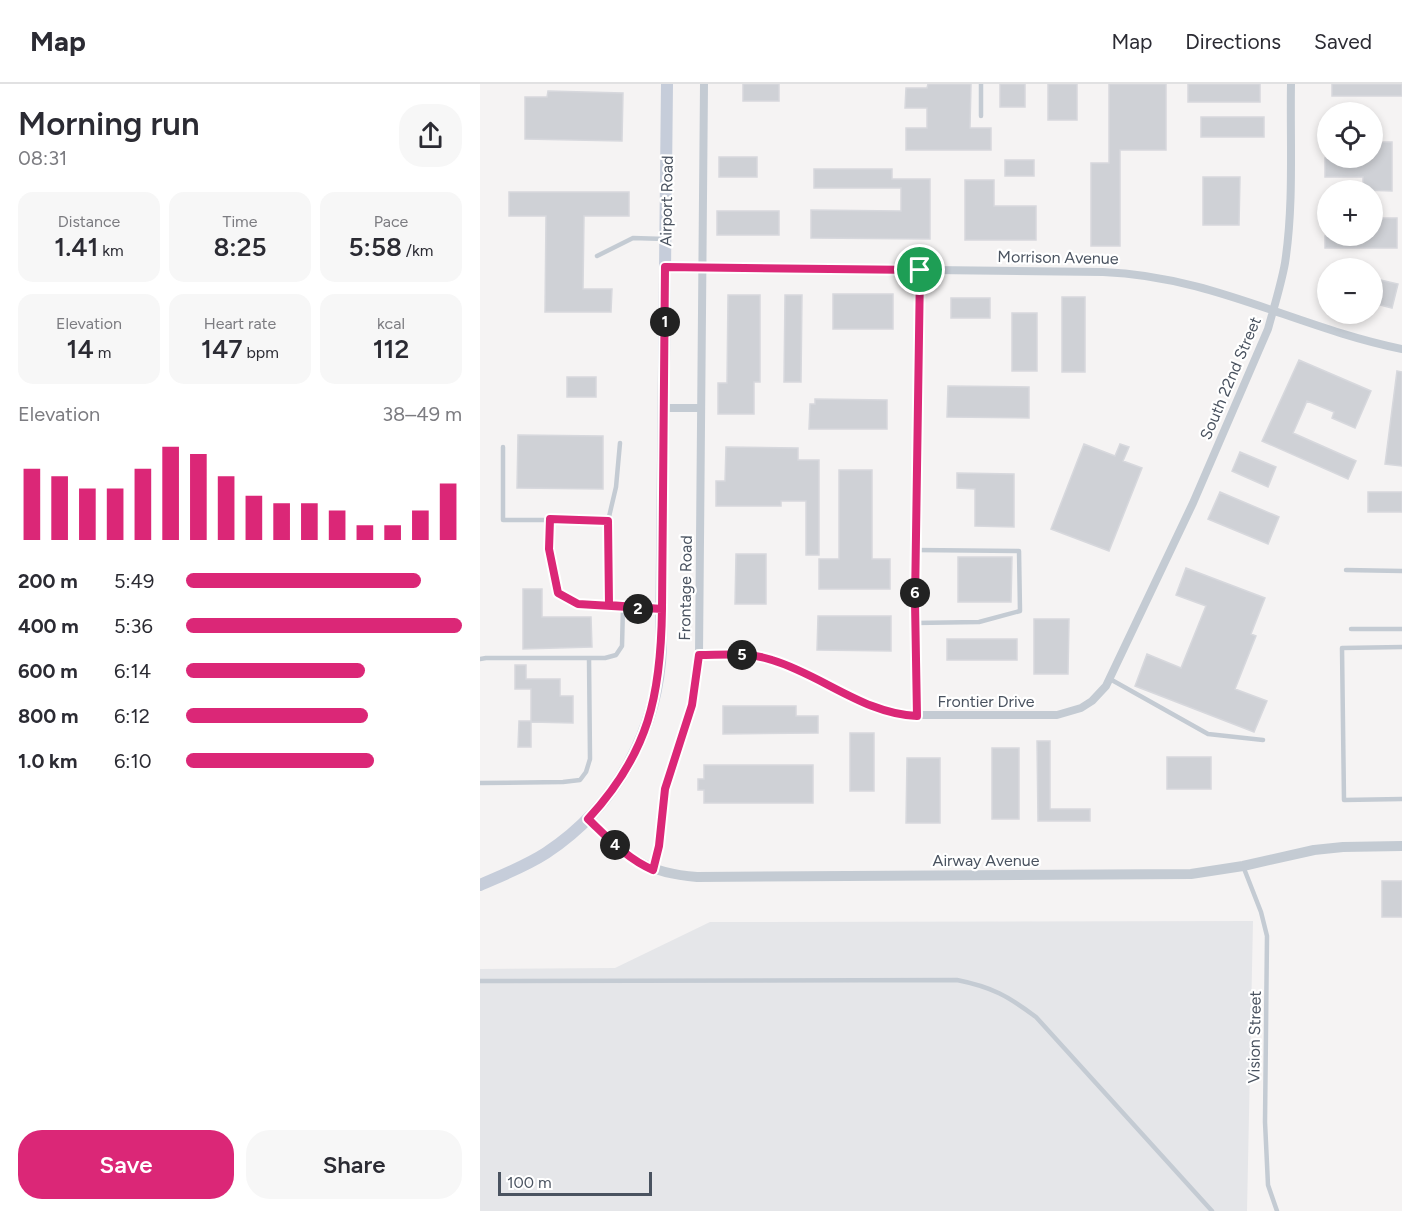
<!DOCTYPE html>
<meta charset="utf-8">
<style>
:root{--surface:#fff;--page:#f7f7f7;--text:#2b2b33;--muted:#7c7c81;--line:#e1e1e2;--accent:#db2777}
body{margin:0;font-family:Figtree,sans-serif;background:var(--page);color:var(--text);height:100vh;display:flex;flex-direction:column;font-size:22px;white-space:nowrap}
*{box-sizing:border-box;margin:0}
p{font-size:20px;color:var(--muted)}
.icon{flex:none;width:33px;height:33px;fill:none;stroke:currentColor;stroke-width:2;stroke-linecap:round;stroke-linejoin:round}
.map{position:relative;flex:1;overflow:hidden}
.sheet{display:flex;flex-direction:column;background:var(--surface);width:480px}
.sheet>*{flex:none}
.controls{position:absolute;left:837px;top:18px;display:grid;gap:12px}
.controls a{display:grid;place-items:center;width:66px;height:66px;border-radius:50%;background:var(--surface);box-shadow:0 3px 9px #0003;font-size:30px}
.scale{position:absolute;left:18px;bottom:15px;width:154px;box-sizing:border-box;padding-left:6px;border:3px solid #4a5360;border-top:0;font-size:16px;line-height:21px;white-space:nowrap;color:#4a5360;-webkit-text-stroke:4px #fff;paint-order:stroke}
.pin{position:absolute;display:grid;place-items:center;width:51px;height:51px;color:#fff;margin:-26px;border:3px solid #fff;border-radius:50%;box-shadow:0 2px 6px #0007}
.km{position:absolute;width:30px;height:30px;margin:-15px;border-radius:50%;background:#222;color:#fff;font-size:16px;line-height:30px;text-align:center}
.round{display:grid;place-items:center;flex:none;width:63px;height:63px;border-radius:24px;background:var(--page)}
.head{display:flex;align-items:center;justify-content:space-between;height:102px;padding:0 18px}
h1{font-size:33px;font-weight:600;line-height:45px}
.metrics{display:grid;grid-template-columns:repeat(3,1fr);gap:9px;height:102px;padding:6px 18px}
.metrics div{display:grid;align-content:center;border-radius:15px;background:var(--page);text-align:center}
.metrics b{font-size:26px;font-weight:600}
.metrics small{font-size:16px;font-weight:400}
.metrics p{font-size:16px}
.chart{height:168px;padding:12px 18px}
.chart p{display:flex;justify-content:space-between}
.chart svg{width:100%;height:108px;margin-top:6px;stroke:var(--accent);stroke-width:6}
.action{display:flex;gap:12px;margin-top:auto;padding:12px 18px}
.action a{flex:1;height:69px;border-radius:24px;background:var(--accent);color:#fff;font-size:24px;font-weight:600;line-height:69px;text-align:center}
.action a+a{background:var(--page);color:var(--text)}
ul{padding:0 18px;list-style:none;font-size:20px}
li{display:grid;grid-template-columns:96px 72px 1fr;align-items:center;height:45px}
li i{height:15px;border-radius:8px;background:var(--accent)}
header{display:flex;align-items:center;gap:36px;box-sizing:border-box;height:84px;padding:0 30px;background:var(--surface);border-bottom:2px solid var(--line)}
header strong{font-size:28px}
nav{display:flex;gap:33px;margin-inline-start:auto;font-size:21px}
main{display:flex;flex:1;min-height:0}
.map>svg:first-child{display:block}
.airport{fill:#e5e6e9}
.building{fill:#cfd1d6;stroke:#d7d8dd;stroke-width:1.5}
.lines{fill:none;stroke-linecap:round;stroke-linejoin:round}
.service{stroke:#c4cbd3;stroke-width:4.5}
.minor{stroke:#c4cbd3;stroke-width:8}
.tertiary{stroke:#c4cbd3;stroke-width:10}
.secondary{stroke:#c6cdda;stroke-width:12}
.route-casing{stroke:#fff;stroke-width:12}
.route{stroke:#db2777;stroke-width:8}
.labels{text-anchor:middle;stroke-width:4.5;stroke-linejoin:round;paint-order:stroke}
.street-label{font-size:16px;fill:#4a5360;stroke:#fff}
</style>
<header>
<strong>Map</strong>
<nav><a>Map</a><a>Directions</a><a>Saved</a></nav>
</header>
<main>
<section class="sheet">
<div class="head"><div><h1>Morning run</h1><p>08:31</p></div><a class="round"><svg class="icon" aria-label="share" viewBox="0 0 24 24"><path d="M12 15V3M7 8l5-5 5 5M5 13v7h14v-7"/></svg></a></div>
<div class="metrics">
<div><p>Distance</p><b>1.41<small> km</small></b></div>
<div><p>Time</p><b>8:25</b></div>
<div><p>Pace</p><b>5:58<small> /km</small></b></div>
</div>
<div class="metrics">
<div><p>Elevation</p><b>14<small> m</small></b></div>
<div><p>Heart rate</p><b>147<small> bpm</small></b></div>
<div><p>kcal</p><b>112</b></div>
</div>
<div class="chart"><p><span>Elevation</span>38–49 m</p>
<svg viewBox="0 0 160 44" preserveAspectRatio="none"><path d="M5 44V15M15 44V18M25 44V23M35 44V23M45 44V15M55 44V6M65 44V9M75 44V18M85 44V26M95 44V29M105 44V29M115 44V32M125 44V38M135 44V38M145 44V32M155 44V21"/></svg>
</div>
<ul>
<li><b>200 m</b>5:49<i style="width:85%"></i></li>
<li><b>400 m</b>5:36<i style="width:100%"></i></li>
<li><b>600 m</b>6:14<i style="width:65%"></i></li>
<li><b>800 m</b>6:12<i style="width:66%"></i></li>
<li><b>1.0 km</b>6:10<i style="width:68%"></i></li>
</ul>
<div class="action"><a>Save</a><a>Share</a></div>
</section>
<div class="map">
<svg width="922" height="1127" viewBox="0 0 922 1127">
<rect width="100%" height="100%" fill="#f5f3f3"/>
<path class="airport" d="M773,837L767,1127H0V885L135,884L230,838Z"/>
<path class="building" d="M263,0H299V17H263Z
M448,0H491L490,44H511V66H426V44H447V24H425L426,4H447Z
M520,0H545V23H520Z
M568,0H597V36H568Z
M629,0H686V66H640V162H611V79H629Z
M708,0H780V18H708Z
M852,0H922V12H852Z
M68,7L143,9L142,57L45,55V13H67Z
M721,33H784V53H721Z
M892,58H912V107L883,106V93H845V74H892Z
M239,73H277V93H239Z
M525,76H554V92H525Z
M334,85H412V95H450V155L331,154V126L421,127V104H334Z
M723,93H760L759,141H723Z
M485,96H514V122H556V156H485Z
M29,108H149V132H104L103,205H132L131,228H65L66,132H29Z
M237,127H299V151H237Z
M892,134H917V164H845V152H892Z
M892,194L918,200L912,224L892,219Z
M353,210H413V245H353Z
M248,211H280V298H274V330H238V299H247Z
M305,211H322L321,298H304Z
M582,213H605V288H582Z
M471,214H510V234H471Z
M532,229H557V287H532Z
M819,276L891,307L875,344L852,334L854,328L827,317L813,349L876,377L868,395L782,357Z
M917,287L922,288V382L905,380Z
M87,293H116V313H87Z
M468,302L549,303V334L467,333Z
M335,315L407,316V345H329L330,320H335Z
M38,351L123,352V405L37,404Z
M604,360L635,372L640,360L649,363L643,377L662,384L629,467L571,445Z
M246,363L318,364V376H339V471H326V417H301V422H236V397H245Z
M760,368L796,383L788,403L752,387Z
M359,386H392V475H410V505H339V475H359Z
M477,389L534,390V443L495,442V405L477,404Z
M740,408L799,433L788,460L728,435Z
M888,408H922V428H888Z
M256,470H286V520H255Z
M478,473H532L531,518H478Z
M706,484L785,514L771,550L776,552L755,605L787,617L774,648L655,602L667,570L701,584L726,522L696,511Z
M43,505H62V533H111L112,563L43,565Z
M338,532H411V567L337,566Z
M554,535H589L588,590H554Z
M467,555H537V576H467Z
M35,581H46V595H80V612H93V639L51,638V663H38L39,637H51V605H35Z
M243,622H316V632H338V649L243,650Z
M370,649H394V707H370Z
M557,657H570V725H610V737H558Z
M512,664H539V735H512Z
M687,673H731V705H687Z
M427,674H460V739H426Z
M224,681H333V719H224V706H218V695H224Z
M902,797H922V833H902Z"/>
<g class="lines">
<path class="service" d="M501,32V0
M117,172L153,154L185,155
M23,363V436H70
M128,437L136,403L140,359
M866,486L922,487
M129,521L128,437L70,436L69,465L78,509L98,520L179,525
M435,539L499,538L540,527L539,467L436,466
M871,545H922
M922,563L862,564L864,716L922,715
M0,575L6,574H125L136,571L142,562L143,522
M630,595L728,650L783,656
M0,699L83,698L100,696L106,688L110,675L109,574
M763,782L781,828L787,852L785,1038L788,1101L797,1127
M0,897L477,896C512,903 528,912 556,933L732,1127"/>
<path class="minor" d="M185,183L623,188C732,192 818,244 922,265
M184,324H221
M219,571C243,571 270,568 293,576C335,589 379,626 422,631H577L601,624L612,617L626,602L713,419L788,245C794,223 801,201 805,179C814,120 810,59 811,0
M437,632L435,518L440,186
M173,786L179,763L185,705L212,620L219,571L224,0"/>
<path class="tertiary" d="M108,735C146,771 162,789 217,793L711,790L763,782L834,766L863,763L922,762"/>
<path class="secondary" d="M0,801C23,791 46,782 66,769C136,723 178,646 181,563L187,0"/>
</g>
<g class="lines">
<defs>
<path id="route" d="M440,186L185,183L182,525L98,520L78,509L69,465L70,435L128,437L129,521L182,525C181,611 169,669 108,735C128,754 147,775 173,786L179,762L185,705L212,621L219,571C243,571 269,568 292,576C342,591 384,630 437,632L435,518L440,186"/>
</defs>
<use href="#route" class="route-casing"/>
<use href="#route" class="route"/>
</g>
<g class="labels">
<g class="street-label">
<text transform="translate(186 117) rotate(-89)" y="6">Airport Road</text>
<text transform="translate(578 173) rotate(1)" y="6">Morrison Avenue</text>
<text transform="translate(750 294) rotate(-67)" y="6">South 22nd Street</text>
<text transform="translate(205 504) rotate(-89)" y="6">Frontage Road</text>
<text x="506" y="623">Frontier Drive</text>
<text x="506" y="782">Airway Avenue</text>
<text transform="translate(774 953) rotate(-89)" y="6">Vision Street</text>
</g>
</g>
</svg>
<div class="controls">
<a><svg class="icon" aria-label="locate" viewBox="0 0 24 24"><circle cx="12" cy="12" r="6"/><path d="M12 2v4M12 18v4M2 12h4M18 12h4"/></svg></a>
<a>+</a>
<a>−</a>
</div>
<div class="scale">100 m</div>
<div class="pin" style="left:440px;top:186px;background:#1e9e55"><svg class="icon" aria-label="arrive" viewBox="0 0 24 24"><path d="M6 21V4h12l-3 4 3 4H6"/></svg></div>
<b class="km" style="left:185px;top:238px">1</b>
<b class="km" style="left:158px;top:525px">2</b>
<b class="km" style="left:135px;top:761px">4</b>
<b class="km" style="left:262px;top:571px">5</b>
<b class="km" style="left:435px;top:509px">6</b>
</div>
</main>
